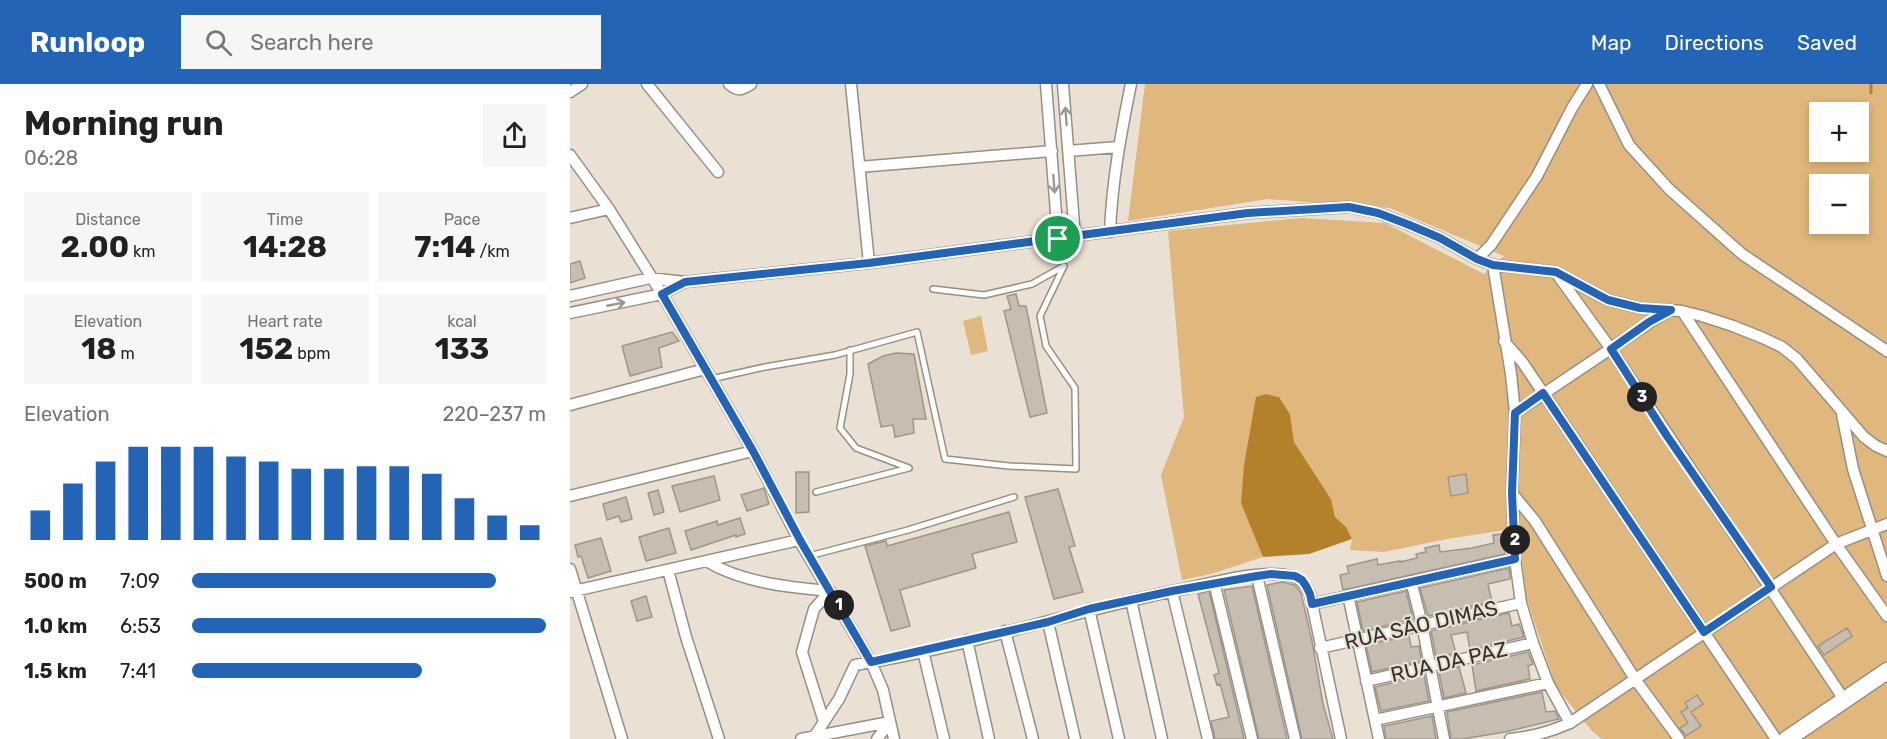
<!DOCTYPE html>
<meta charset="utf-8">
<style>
:root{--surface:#fff;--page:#f6f6f6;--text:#202124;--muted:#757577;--accent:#2364b6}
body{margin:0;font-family:Rubik,sans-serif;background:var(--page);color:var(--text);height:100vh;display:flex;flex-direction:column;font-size:22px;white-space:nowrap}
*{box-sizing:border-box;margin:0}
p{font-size:20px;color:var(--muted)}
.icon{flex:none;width:33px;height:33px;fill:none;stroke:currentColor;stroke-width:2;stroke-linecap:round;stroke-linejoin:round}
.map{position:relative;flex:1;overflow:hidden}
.panel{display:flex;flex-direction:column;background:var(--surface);width:570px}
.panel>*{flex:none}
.controls{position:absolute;left:1239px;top:18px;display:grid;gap:12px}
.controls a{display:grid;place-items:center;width:60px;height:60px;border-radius:0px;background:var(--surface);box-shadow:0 3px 9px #0003;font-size:30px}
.pin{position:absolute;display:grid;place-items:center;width:51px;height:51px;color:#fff;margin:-26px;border:3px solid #fff;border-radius:50%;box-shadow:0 2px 6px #0007}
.km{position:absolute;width:30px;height:30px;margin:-15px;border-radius:50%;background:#222;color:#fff;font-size:16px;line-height:30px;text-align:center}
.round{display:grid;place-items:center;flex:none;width:63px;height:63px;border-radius:0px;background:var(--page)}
.head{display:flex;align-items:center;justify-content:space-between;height:102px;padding:0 24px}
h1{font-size:33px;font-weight:700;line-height:45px}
.metrics{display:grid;grid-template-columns:repeat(3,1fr);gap:9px;height:102px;padding:6px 24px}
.metrics div{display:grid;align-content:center;border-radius:0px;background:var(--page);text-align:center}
.metrics b{font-size:30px;font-weight:700}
.metrics small{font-size:16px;font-weight:400}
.metrics p{font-size:16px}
.chart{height:168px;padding:12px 24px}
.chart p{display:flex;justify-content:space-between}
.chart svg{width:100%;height:108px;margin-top:6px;stroke:var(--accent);stroke-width:6}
ul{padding:0 24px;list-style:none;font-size:20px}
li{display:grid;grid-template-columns:96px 72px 1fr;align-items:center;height:45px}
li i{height:15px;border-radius:8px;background:var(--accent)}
header{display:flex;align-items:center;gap:36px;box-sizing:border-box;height:84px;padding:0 30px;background:var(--accent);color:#fff}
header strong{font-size:28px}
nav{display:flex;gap:33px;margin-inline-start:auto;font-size:21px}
.search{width:420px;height:54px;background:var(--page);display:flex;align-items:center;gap:15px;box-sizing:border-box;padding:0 21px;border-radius:0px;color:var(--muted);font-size:22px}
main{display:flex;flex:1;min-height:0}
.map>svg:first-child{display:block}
.green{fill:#e0b77c;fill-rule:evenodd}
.water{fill:#b4812b}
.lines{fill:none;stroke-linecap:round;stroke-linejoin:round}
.stream{stroke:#b4812b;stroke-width:3}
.building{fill:#c7beb1;stroke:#9f9689;stroke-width:1.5}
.lane-casing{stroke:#988f83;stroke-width:8}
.street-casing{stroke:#988f83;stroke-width:13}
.secondary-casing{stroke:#988f83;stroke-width:19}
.lane{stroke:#fff;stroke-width:5}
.street{stroke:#fff;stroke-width:10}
.secondary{stroke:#fff;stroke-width:16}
.oneway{stroke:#9a9896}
.route-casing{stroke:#fff;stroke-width:12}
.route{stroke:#2364b6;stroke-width:8}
.labels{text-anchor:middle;stroke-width:4.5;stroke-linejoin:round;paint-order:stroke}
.street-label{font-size:21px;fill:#36322d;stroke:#eae0d3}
</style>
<header>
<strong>Runloop</strong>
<div class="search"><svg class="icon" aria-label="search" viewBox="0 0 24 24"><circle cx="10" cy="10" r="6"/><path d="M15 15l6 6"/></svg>Search here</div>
<nav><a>Map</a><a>Directions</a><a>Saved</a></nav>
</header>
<main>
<section class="panel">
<div class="head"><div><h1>Morning run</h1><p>06:28</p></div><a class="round"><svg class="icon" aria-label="share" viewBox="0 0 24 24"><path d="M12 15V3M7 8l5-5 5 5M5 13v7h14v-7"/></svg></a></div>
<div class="metrics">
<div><p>Distance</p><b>2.00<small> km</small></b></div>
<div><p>Time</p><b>14:28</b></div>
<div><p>Pace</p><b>7:14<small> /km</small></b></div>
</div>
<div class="metrics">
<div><p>Elevation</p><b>18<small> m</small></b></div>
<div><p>Heart rate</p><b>152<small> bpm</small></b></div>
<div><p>kcal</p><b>133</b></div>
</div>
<div class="chart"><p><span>Elevation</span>220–237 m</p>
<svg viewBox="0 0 160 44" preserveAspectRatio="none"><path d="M5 44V32M15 44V21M25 44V12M35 44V6M45 44V6M55 44V6M65 44V10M75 44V12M85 44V15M95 44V15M105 44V14M115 44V14M125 44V17M135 44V27M145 44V34M155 44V38"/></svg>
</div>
<ul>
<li><b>500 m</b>7:09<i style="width:86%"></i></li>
<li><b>1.0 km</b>6:53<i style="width:100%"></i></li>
<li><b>1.5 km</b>7:41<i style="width:65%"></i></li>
</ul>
</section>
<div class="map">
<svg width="1317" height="655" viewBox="0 0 1317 655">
<rect width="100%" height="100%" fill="#eae0d3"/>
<path class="green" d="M575,0H1317V655H1032L1022,647L986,603L957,516L948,444L877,455L814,468L780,466L782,455L776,443L765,433L761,415L724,358L720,330L709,313L696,310L684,447L693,473L641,490L612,496L591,391L614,333L598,147L731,134L815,139L914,190L934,172L820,124L698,115L558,137ZM1250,28H1288V68H1250ZM1250,100H1288V140H1250Z
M411,232L418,267L401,271L393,237Z"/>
<path class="water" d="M696,310L709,313L720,330L724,358L761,415L765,433L776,443L782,455L739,470L693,473L671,419L674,381L686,313Z"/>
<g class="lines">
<path class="stream" d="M1301,9V0"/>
</g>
<path class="building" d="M10,177L15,194L0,199V180Z
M446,210L449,222H456L477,329L460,333L434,227L441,225L437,212Z
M102,248L109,257L89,264L92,283L60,292L52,262Z
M326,269L344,270L356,335H343L344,349L325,353L323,341L311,343L298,280L313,272Z
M226,388H239V428L226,429Z
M896,390L898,409L881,412L878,393Z
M144,392L150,416L110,428L102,402Z
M194,404L199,420L177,427L171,411Z
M488,405L505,462L499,463L513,508L484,515L455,413Z
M88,406L94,428L84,431L78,409Z
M56,413L62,435L51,438L49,432L37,436L33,420Z
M439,428L447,458L402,470L406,484L330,506L340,542L321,547L295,462L316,457L317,462Z
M170,434L175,450L166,453V451L121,466L115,447L147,437L148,441Z
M99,444L106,469L76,477L69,453Z
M932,450L935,470L773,506L770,491L779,489L777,482L807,475L808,481L830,477V478L847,474L846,470L856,468L855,464L869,461L870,468L902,464L924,459L923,451Z
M31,454L41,487L18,494L11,472L8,473L5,461Z
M939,484L940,495L918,500L922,518L858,532L850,504Z
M712,498L724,501L731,509L742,557L753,620L763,655H732L697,501Z
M682,502L717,655H689L654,506Z
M639,507L674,655H645L641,637L659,633L650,600L647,601L644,591L649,589L628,510Z
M836,507L843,535L793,547L787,518Z
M76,512L82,533L67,537L61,517Z
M939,529L942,542L949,540L954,553L900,566L897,548L881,551L886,569L866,573L861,547Z
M1277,544L1282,552L1254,571L1248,562Z
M839,552L841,563L849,562L851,577L802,588L796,561Z
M958,568L963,580L958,582L960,595L906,607L902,581Z
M889,583L896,609L874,614L869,588Z
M854,591L859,617L811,627L805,603Z
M972,608L976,628L985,627L989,635L935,648L892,655H881L877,628Z
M1127,611L1133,620L1121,628L1131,642L1116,652L1110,644L1118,639L1111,628L1118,624L1115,619Z
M862,632L866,655H816L814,642Z"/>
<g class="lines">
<defs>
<path id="lane" d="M141,295L195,283L265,271L347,248L375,375L439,382L506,385L505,304L476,262L470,232L494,182L462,200L414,211L363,205
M246,408L339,384L286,364L270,344L280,290V266
M239,472L338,446L444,413"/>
<path id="street" d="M77,0L148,88
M159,0C168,8 172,6 181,0
M281,0L299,179
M476,0L488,155
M493,0L505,153
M1029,0L1059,61L1099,105L1172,170L1317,267
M0,8L12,0
M498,67L548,63
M0,71L39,125L92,210L183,367L229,456L301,578L313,606L324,655
M289,83L482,67
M0,134L39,125
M540,148C542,97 551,49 561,0
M907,175L921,161L967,92L1002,24L1017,0
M923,181L941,290L945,329L942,409L945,475L951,519L963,559L978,599L1000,639
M989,193L1041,265L1275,617
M0,212L80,194L115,198L153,194L299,179L678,129L779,123L808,129L837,140L870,154L907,175L923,181L985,188L1038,216L1070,224L1112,227L1132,232L1163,242L1193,254L1212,263L1227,275L1294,353L1306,362L1317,367
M1112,227L1266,460L1317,532
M0,229L92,210L115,198
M934,257L953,279L1206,655
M0,321L135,285
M945,329L1079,239L1101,226
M1272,330L1283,385L1317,492
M942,409L965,437L1065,595L1109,655
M0,412L183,367
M136,477C173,499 218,503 260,507
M0,485L52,655
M98,486L116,553L149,655
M687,492L725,655
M841,497L852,540L874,655
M644,498L682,655
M602,507L638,655
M0,508L229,456
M778,511L809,655
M561,516L592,655
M742,520L945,475
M519,525L549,655
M478,538L505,655
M435,547L463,655
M397,556L419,655
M750,564L951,519
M353,567L374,655
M796,597L963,559
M805,636L978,599
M254,638L232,568L244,525L260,507
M244,653L269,615L285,581C398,563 506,526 618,504C648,498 691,485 721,492C731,494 735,501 740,510L771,655
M231,655L320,638
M307,655L320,638
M940,655C962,653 980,648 1000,639L1266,460L1317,440"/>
<path id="secondary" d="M1217,655L1317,587"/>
</defs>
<use href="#lane" class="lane-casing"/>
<use href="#street" class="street-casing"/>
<use href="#secondary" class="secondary-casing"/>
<use href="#lane" class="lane"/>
<use href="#street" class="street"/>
<use href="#secondary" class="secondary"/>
</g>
<defs><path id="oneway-shaft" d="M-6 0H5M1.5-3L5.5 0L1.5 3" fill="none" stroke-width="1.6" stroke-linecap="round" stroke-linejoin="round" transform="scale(1.5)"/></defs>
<g class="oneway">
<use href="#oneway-shaft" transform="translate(496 32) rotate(-94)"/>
<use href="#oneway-shaft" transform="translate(484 100) rotate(86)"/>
<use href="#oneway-shaft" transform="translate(46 220) rotate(-11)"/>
</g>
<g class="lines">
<defs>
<path id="route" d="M779,123L808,129L837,140L870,154L907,175L923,181L986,188L1038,216L1070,224L1101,226L1079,238L1041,265L1097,352L1201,503L1134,548L973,309L945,329L942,409L945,475L742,520L740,510L736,502L732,496L725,492L701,490L687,492L602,507L519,525L478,538L301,578L230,456L183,367L92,210L115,198L299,179L678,129Z"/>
</defs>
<use href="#route" class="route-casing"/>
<use href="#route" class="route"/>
</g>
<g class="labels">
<g class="street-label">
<text transform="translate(851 541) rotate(-13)" y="7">RUA SÃO DIMAS</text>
<text transform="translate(879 578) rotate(-13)" y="7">RUA DA PAZ</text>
</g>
</g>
</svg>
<div class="controls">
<a>+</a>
<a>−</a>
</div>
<div class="pin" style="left:488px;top:155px;background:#1e9e55"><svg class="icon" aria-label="arrive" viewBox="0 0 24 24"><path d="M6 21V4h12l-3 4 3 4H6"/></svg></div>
<b class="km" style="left:269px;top:521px">1</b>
<b class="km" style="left:945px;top:456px">2</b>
<b class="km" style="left:1072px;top:313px">3</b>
</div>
</main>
